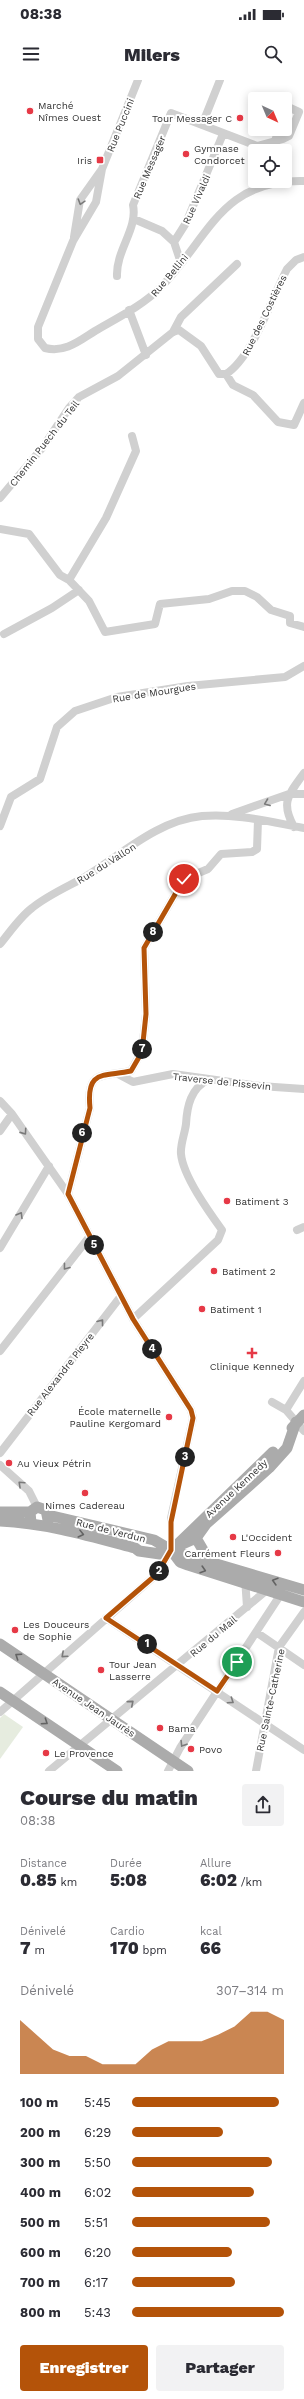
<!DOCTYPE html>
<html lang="fr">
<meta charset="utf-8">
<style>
:root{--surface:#fff;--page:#f2f2f3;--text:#2b2b33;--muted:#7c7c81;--accent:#b45309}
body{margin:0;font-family:"Work Sans",sans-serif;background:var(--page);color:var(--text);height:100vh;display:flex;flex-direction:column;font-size:15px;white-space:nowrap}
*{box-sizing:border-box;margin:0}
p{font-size:13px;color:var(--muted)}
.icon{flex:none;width:22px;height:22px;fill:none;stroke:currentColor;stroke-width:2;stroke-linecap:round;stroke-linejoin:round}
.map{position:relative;height:1691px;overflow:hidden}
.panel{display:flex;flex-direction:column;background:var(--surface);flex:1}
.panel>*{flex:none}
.needle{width:26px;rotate:136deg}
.buttons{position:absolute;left:248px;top:12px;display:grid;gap:8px}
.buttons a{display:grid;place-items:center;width:44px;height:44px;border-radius:4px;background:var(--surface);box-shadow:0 2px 10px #0003;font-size:20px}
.pin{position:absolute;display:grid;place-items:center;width:34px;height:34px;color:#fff;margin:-17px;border:2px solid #fff;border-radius:50%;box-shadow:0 1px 4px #0007}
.km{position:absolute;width:20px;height:20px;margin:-10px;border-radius:50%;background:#222;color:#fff;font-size:11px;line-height:20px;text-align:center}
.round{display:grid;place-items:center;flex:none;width:42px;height:42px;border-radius:4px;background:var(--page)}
.headline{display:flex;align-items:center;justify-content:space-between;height:68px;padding:0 20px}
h1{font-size:22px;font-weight:800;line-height:30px}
.stats{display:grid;grid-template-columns:repeat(3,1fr);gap:6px;height:68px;padding:4px 20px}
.stats div{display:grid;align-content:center}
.stats b{font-size:17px;font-weight:800}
.stats small{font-size:11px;font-weight:400}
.stats p{font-size:11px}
.chart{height:112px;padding:8px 20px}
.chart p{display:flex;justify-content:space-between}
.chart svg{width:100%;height:72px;margin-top:4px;fill:var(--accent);opacity:.7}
.button{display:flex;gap:8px;margin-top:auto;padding:8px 20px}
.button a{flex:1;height:46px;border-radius:4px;background:var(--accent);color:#fff;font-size:16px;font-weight:800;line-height:46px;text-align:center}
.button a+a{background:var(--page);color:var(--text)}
ul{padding:0 20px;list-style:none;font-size:13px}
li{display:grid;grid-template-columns:64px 48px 1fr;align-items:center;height:30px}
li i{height:10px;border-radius:5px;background:var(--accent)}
.status{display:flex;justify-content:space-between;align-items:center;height:28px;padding:0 20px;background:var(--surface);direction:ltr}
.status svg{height:11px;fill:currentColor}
header{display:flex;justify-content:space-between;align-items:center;height:52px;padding:0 20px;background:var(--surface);font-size:18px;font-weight:800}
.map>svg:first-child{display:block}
.green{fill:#e6ecdf}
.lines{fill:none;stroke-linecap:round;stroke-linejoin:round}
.minor{stroke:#d0d0d0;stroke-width:8}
.major{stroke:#ababab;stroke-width:11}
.oneway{stroke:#7a7a7a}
.oneway2{stroke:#636363}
.route-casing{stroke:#fff;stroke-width:8}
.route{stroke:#b45309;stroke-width:5}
.poi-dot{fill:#e63946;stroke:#fff;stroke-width:1.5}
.labels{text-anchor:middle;stroke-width:4;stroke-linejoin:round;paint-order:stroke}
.poi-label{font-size:10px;fill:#333;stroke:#fff;text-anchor:start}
.street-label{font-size:10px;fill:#333;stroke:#fff}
</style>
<div class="status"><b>08:38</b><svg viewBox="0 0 49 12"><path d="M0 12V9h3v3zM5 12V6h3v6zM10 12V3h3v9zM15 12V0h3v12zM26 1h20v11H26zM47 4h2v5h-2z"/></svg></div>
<header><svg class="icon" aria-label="menu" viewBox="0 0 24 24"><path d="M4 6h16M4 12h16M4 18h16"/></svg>Milers<svg class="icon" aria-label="search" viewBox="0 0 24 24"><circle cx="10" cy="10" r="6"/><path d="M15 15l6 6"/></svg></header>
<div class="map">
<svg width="304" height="1691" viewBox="0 0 304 1691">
<rect width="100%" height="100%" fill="#fff"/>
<path class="green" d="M4,1634L23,1647L0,1679V1638Z"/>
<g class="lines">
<path class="minor" d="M202,45L220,0
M275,61L279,49
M102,89L96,122L73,161L38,247V259L45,268C65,273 79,261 95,251C117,238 142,226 160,208C208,160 220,99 304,101
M134,139L162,151L174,162
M74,157L80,120L102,89L138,0
M181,183L174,162L186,143L223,54
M117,196C116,170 138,149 133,125L171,33L257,66L283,59L289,56L299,32L288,27L285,35
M129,230L146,275
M173,252L181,237L237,184
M226,294C252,278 272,218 287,189L296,180L304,177
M0,418L43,367L69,328L79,317L118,296L173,252L179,250L201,266L219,294H226L233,305L253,315L278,342L294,345L304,323
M0,449L29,454L60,495L69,500L89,521L105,552L155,544L160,524L209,519L232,511H245L257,517L271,530L290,536V543L304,547
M69,500L106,438L136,371L132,356
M4,554L52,528L79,510
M232,734L289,714H304
M0,746L11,717L40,699L57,647L75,631L117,617L188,606L285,597L304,586
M294,747C280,722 289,714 304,693
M0,864C10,852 20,837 32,828C48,815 67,807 85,797C121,775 158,740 202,736C236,733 270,742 304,748
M118,994L133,1002L173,994L260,1006L304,1009
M0,1021L12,1034L68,1114L133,1239L191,1330L193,1338L171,1438V1470L157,1494L0,1632
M0,1051L12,1034
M68,1114L90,1028C86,989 103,997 131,991L142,971L146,934L144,868L184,799L208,789L221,774L252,772L257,769L258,740
M297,1150L304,1147
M0,1168L49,1086
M133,1239L218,1160L222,1150C209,1132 183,1096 181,1074C180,1065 185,1053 186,1044C187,1026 191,1008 208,1000
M0,1271L90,1156
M304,1301L286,1330L304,1351
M272,1322L286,1330
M0,1373L121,1216
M0,1385L29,1411L37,1427
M245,1498L247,1527
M106,1538L304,1670
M256,1552L304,1585
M49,1691L267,1510
M168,1691L180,1668L281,1514
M256,1691L279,1567L304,1532"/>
<path class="major" d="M292,1348L304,1335
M0,1432H30
M48,1435L154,1460L171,1470L180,1482L188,1485L304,1522
M0,1441C46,1443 90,1456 135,1468L139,1471L160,1474L196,1458L206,1444L269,1388L287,1368L296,1342
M31,1443L30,1432L37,1427L46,1430L48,1440
M196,1458L210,1482
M179,1463L273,1372
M169,1470L304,1510
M0,1564L188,1691
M0,1612L117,1691"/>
</g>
<defs><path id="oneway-chevron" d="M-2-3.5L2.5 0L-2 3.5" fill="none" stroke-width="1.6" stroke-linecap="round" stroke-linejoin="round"/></defs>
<g class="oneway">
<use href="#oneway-chevron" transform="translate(81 122) rotate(107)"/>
<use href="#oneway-chevron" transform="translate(267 723) rotate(159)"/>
<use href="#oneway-chevron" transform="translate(24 1052) rotate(55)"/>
<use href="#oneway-chevron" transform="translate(20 1135) rotate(-59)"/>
<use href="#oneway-chevron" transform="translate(66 1187) rotate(128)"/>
<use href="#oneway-chevron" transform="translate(101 1242) rotate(-52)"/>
<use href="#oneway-chevron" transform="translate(21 1404) rotate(-137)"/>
<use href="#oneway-chevron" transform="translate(64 1575) rotate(138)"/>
<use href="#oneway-chevron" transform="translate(231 1621) rotate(34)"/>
<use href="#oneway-chevron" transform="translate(131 1623) rotate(-40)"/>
<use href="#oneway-chevron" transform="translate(183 1664) rotate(122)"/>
</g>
<g class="oneway2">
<use href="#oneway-chevron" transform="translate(81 1454) rotate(14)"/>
<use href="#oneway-chevron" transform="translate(203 1490) rotate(17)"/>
<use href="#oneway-chevron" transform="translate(275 1501) rotate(-164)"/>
<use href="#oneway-chevron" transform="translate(18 1576) rotate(-146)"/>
<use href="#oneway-chevron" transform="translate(45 1642) rotate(34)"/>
</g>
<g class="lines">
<defs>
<path id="route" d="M184,799L144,868L146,934L142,972L131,991C103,997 86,989 90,1028L68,1114L133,1239L191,1330L193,1338L171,1442V1470L157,1494L106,1538L217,1611L237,1582"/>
</defs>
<use href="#route" class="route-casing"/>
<use href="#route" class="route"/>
</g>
<g class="poi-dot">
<circle cx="30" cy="31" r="4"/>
<circle cx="240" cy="38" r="4"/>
<circle cx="186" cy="74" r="4"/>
<rect x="96" y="76" width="8" height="8" rx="2"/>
<circle cx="227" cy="1121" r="4"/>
<circle cx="214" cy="1191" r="4"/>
<circle cx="202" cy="1229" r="4"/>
<path d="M250 1267h4v4h4v4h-4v4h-4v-4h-4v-4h4z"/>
<circle cx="169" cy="1337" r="4"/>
<circle cx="9" cy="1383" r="4"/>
<circle cx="85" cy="1413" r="4"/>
<circle cx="233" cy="1457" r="4"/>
<circle cx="278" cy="1473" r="4"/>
<circle cx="15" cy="1550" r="4"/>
<circle cx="101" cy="1590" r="4"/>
<circle cx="160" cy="1648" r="4"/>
<circle cx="191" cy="1669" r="4"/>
<circle cx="46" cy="1673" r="4"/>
</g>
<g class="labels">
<g class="poi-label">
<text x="38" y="29">Marché<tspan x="38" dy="12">Nîmes Ouest</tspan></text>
<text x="232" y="42" text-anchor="end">Tour Messager C</text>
<text x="194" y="72">Gymnase<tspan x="194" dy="12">Condorcet</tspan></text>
<text x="92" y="84" text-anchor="end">Iris</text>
<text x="235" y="1125">Batiment 3</text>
<text x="222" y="1195">Batiment 2</text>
<text x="210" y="1233">Batiment 1</text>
<text x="252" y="1290" text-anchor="middle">Clinique Kennedy</text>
<text x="161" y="1335" text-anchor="end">École maternelle<tspan x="161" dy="12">Pauline Kergomard</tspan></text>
<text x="17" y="1387">Au Vieux Pétrin</text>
<text x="85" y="1429" text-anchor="middle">Nimes Cadereau</text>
<text x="241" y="1461">L'Occident</text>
<text x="270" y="1477" text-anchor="end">Carrément Fleurs</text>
<text x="23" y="1548">Les Douceurs<tspan x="23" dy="12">de Sophie</tspan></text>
<text x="109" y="1588">Tour Jean<tspan x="109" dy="12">Lasserre</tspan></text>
<text x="168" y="1652">Bama</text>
<text x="199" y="1673">Povo</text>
<text x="54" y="1677">Le Provence</text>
</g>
<g class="street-label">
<text transform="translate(120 45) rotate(-68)" y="4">Rue Puccini</text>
<text transform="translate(149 87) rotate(-67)" y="4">Rue Messager</text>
<text transform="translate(196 119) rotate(-66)" y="4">Rue Vivaldi</text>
<text transform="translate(169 195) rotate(-50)" y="4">Rue Bellini</text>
<text transform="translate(264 235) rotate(-64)" y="4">Rue des Costières</text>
<text transform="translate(44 363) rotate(-52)" y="4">Chemin Puech du Teil</text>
<text transform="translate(154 612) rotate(-9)" y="4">Rue de Mourgues</text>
<text transform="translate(106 783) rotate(-32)" y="4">Rue du Vallon</text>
<text transform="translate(222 1001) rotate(6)" y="4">Traverse de Pissevin</text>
<text transform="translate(60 1294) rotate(-52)" y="4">Rue Alexandre Pieyre</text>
<text transform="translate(236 1408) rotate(-43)" y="4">Avenue Kennedy</text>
<text transform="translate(111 1450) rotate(14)" y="4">Rue de Verdun</text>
<text transform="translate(213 1556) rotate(-40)" y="4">Rue du Mail</text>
<text transform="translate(270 1620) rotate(-78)" y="4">Rue Sainte-Catherine</text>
<text transform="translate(94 1627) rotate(34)" y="4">Avenue Jean Jaurès</text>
</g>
</g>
</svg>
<div class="buttons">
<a><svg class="needle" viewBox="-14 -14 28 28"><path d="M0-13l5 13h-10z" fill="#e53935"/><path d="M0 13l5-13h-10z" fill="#7c7c81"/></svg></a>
<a><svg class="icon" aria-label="locate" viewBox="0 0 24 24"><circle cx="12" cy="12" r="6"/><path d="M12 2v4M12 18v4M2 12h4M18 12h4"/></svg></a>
</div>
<div class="pin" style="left:237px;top:1582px;background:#1e9e55"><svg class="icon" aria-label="arrive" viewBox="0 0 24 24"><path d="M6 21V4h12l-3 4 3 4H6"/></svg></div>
<div class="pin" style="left:184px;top:799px;background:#d93025"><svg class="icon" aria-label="check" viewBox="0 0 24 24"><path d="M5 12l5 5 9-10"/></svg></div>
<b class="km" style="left:147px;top:1564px">1</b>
<b class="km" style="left:159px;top:1491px">2</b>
<b class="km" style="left:185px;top:1377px">3</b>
<b class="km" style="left:152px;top:1269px">4</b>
<b class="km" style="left:94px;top:1165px">5</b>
<b class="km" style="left:82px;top:1053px">6</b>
<b class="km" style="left:142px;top:969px">7</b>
<b class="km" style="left:153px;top:852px">8</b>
</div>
<section class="panel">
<div class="headline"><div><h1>Course du matin</h1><p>08:38</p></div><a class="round"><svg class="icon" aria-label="share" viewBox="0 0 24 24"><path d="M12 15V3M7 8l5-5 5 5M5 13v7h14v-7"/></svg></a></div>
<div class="stats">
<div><p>Distance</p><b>0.85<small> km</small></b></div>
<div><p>Durée</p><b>5:08</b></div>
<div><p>Allure</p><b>6:02<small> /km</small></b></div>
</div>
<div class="stats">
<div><p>Dénivelé</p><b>7<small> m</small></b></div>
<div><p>Cardio</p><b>170<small> bpm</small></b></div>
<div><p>kcal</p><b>66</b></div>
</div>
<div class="chart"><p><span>Dénivelé</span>307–314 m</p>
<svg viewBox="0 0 160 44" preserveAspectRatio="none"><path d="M0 44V11L10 20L20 29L30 33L40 33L50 38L60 38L70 38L80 29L90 24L100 24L110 24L120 20L130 15L140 6L150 6L160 11V44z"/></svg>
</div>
<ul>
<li><b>100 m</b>5:45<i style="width:97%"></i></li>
<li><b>200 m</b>6:29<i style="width:60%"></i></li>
<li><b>300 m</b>5:50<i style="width:92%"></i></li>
<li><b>400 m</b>6:02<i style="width:80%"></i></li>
<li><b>500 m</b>5:51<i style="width:91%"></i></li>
<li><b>600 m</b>6:20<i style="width:66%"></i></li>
<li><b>700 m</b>6:17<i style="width:68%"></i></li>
<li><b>800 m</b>5:43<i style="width:100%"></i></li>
</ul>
<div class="button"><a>Enregistrer</a><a>Partager</a></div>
</section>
